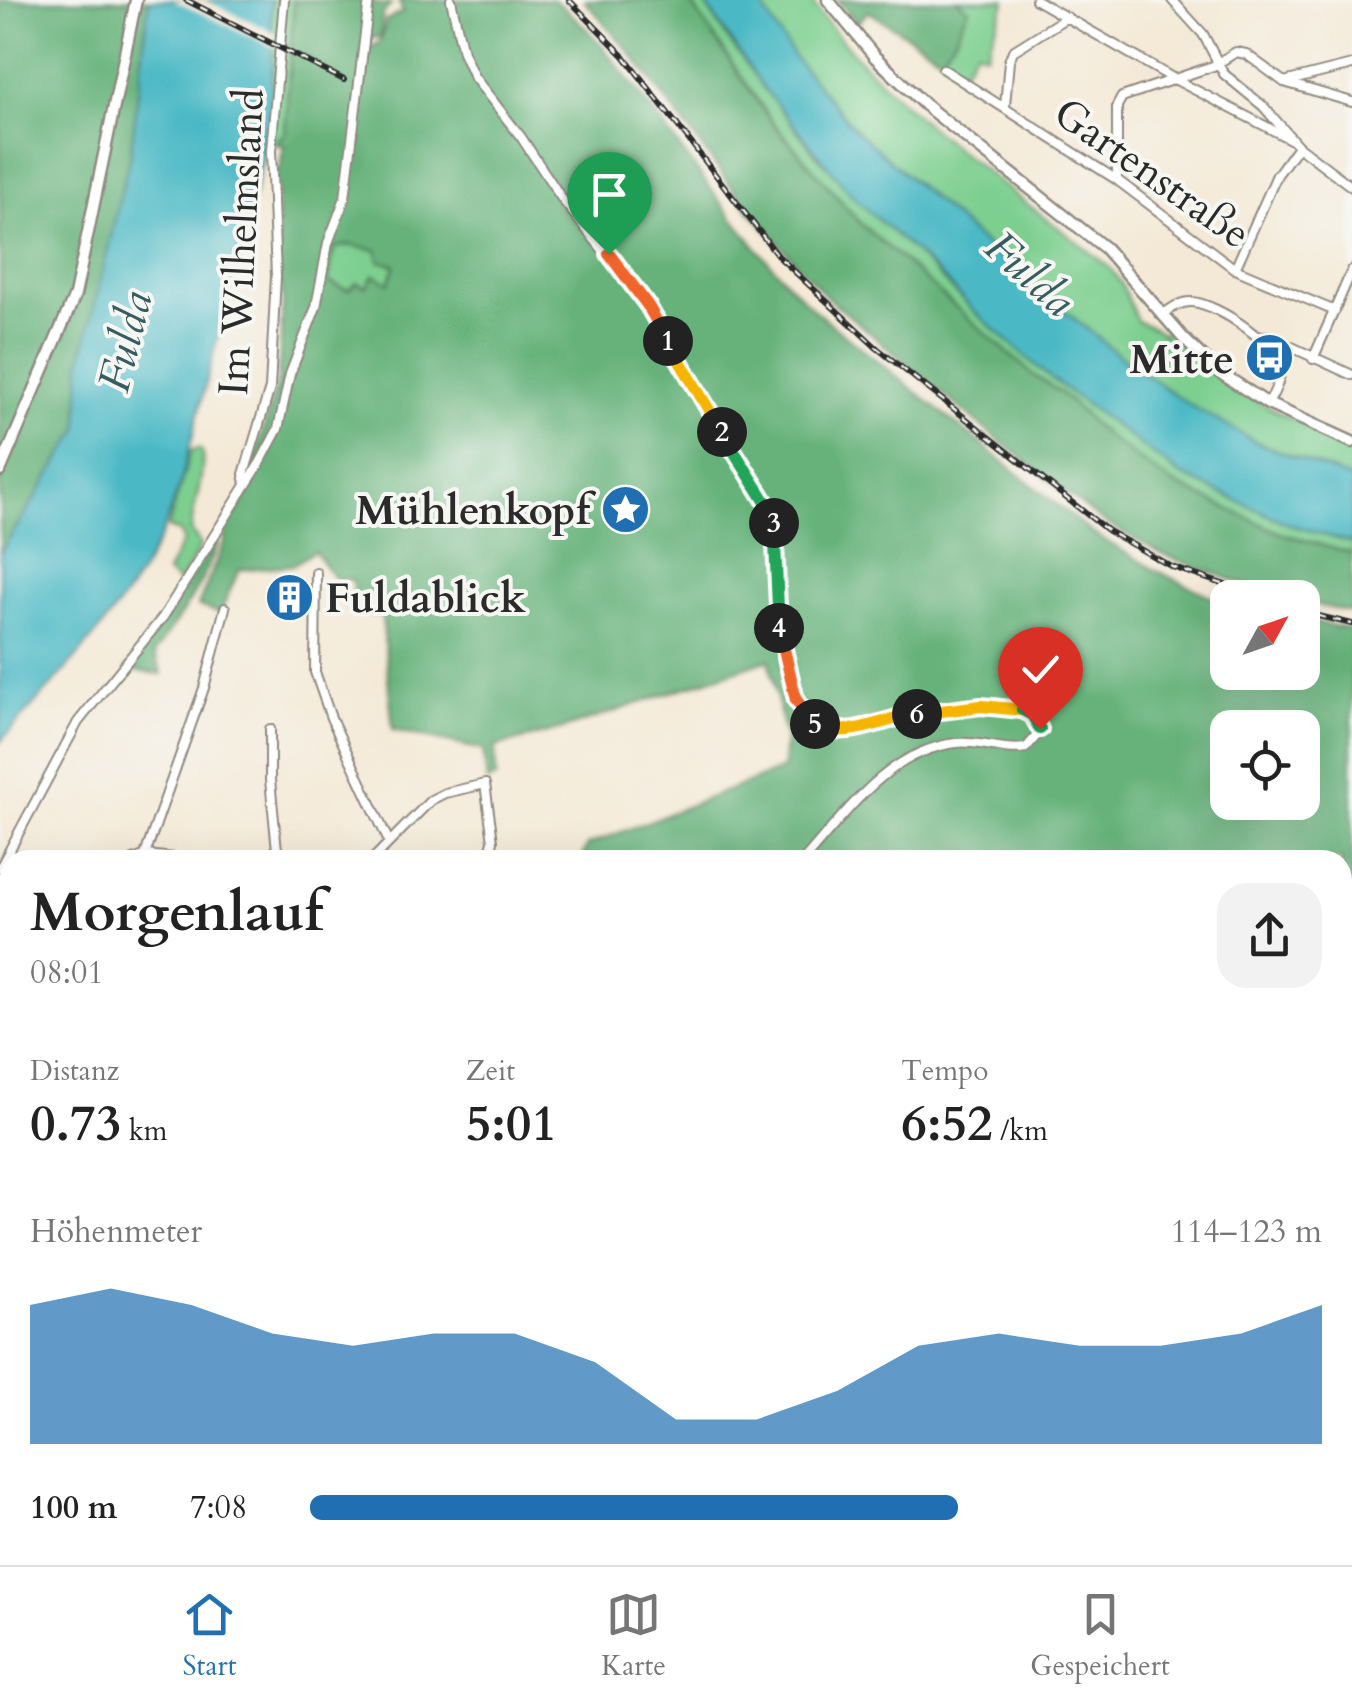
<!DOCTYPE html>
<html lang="de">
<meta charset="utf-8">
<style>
:root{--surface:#fff;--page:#f2f2f2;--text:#222;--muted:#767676;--line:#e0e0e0;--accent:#1f6fb2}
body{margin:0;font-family:Cardo,serif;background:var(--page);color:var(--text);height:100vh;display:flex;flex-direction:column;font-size:38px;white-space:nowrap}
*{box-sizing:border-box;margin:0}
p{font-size:32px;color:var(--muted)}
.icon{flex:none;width:55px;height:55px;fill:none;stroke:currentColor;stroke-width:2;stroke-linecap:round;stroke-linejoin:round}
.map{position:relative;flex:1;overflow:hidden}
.panel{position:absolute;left:0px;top:850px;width:1352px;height:715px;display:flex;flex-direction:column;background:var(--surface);border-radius:30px 30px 0 0;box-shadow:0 10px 40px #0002}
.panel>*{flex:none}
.needle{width:65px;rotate:50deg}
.tools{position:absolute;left:1210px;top:580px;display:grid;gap:20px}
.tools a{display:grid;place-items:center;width:110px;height:110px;border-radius:20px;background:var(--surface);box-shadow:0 10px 40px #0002;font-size:50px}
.pin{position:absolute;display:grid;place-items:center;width:85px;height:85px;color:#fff;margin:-102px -42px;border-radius:50% 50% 50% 0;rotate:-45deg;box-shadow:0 0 10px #0007}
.pin .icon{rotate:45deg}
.km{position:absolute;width:50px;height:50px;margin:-25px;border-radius:50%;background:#222;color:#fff;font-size:28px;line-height:50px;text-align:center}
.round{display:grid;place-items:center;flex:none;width:105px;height:105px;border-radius:30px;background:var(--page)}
.headline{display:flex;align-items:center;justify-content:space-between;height:170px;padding:0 30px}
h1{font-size:55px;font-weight:700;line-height:75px}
.metrics{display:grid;grid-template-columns:repeat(3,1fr);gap:15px;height:170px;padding:10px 30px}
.metrics div{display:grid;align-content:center}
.metrics b{font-size:50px;font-weight:700}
.metrics small{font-size:28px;font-weight:400}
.metrics p{font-size:28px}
.chart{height:280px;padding:20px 30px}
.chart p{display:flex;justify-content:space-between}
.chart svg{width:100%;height:180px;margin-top:10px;fill:var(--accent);opacity:.7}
ul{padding:0 30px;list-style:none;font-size:32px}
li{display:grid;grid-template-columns:160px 120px 1fr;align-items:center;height:75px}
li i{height:25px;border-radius:12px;background:var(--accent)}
.menu{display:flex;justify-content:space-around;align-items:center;height:140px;border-top:2px solid var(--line);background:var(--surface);font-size:28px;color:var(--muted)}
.menu a{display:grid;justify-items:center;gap:5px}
.menu .current{color:var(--accent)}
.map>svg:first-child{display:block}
.green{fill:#7dcf90;stroke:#547d5e;stroke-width:2.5}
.forest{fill:#66b27a;stroke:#486e52;stroke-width:2.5;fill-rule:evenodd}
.water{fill:#4cb9c5;stroke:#3c7278;stroke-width:2.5}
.pier{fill:#f4e9d6}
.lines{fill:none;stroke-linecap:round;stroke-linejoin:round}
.stream{stroke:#4cb9c5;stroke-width:2.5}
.minor-casing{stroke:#908a80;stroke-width:12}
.major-casing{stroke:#908a80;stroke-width:15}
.minor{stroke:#fff;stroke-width:8}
.major{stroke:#fff;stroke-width:10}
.rail-casing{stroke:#2b2b2b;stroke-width:6}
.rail{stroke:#f6f6f2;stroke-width:2.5;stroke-dasharray:8;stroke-linecap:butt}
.split-1-casing{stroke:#fff;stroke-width:20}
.split-2-casing{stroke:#fff;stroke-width:20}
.split-3-casing{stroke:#fff;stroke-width:20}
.split-4-casing{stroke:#fff;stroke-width:20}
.split-5-casing{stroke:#fff;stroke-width:20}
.split-6-casing{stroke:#fff;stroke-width:20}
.split-7-casing{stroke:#fff;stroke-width:20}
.split-8-casing{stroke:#fff;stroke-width:20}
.split-1{stroke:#f0652b;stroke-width:12}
.split-2{stroke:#f5b400;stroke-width:12}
.split-3{stroke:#22a559;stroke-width:12}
.split-4{stroke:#22a559;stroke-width:12}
.split-5{stroke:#f0652b;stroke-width:12}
.split-6{stroke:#f5b400;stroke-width:12}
.split-7{stroke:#f5b400;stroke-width:12}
.split-8{stroke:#22a559;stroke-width:12}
.labels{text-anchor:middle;stroke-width:8;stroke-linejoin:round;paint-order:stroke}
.street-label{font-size:42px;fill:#2b2b2b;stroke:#f6f6f2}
.poi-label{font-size:42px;font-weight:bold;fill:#2b2b2b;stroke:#f6f6f2;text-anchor:end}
.water-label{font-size:45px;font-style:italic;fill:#375d61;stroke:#f6f6f2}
</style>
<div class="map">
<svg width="1352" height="1565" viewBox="0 0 1352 1565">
<rect width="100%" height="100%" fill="#f6f6f2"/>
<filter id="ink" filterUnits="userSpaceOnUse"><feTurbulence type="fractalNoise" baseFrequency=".01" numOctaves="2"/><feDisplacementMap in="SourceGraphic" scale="20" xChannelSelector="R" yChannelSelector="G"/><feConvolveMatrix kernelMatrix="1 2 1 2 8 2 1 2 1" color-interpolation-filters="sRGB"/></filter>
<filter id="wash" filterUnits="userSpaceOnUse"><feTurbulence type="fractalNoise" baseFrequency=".0048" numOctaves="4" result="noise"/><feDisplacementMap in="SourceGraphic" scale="40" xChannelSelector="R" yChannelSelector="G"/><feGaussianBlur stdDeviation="2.25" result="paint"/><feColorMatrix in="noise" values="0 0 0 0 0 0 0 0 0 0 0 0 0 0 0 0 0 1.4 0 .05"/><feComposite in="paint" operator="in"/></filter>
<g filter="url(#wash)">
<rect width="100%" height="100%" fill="#f4e9d6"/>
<path class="green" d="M271,0H294L285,133L263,155C274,105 270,52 271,0Z
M689,0H703L727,38L815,154L976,313L1048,376L1181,475L1291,525L1352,543V554L1280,533L1170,482L1105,435L1062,394L1032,374L861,224L771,120Z
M758,0H810C890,111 1005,184 1110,268L1121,283L1137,321L1158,330L1163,335L1167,327C1223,390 1278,413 1352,447V479L1256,442L1193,407L1129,363L1008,265L856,131L794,57Z
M957,0H1006L986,54L976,50L963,71L941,57L956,36L969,9Z
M347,245L377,250L389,264H396L389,283L349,290L328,283L334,248Z
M198,449L202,451C205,478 193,503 191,531L201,545L180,583L167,573L183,540L179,532L168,528L190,452Z
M407,1555H596L586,1565H415Z"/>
<path class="forest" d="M0,0H149L131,152L81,361L79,430L0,553Z
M294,0H373V4H391L383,14L380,38L369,37V48L381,41L386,21L403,12L398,0H554C593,29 622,71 651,109C704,179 752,250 815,311L1092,533L1157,571L1227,604L1228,672H1302L1303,619L1352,630V1565H1274L1265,1555H1342V860H580L588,845L783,769L785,737L769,659L566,728L495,747L496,778L487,781L483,750L393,730L382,616L354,613L353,580L335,579L314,551L293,565L239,570L220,613L198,606L225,540L224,530L251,488L254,460L278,380L283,303L278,263L276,170H279L284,145L274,144L285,133ZM348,245L377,250L379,261L395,265L389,283L374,275L366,287L357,283L348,290L328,282L334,248ZM1228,728H1302V802H1228Z
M584,0H689L770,120L861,224L1032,374L1062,394L1105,435L1170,482L1280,533L1352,554V613L1303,602L1302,598L1265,592L1164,555L1102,521L986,430L827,297L749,210L633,56Z
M837,0H957L969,9L956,36L941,57L868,11L857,24Z
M214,540L217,545C203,585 178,619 154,653L162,674L126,670L168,616Z
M206,1555H407L415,1565H212Z"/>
<path class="water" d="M149,0H271L273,52L269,134L181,482C174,499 169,517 162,533C129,607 54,682 0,742V553L79,430L81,361L131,152Z
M703,0H758L794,57L856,131L1008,265L1129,363L1193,407L1256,442L1352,479V543L1291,525L1181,475L1048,376L976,313L938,273L855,199L764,89Z"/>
<path class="pier" d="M173,0H204L263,27L276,33V48Z"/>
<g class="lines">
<path class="stream" d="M1345,1277L1352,1273
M1349,1284L1352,1282
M1342,1289L1345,1286
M0,1307L10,1311
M1342,1327L1352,1321
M1342,1342L1352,1331
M237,1555L242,1565"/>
</g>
</g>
<g filter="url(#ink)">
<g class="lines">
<defs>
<path id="minor" d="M451,0L463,52L474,77L521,137L562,199L648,306L767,504C790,556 762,699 820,727C850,742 1041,667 1039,733L1026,748C1002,752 980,740 956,743C888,751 846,813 804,860
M1036,0L1176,80L1292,140
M1172,0L1203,34L1224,74L1263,106L1298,146L1352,187
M943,69L1117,180L1235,269L1335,311
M1284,82L1352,65
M1005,106L1009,61L1013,51L1067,17
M1117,180V106L1122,97L1213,66L1236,52L1246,54L1284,82L1352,102
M1235,269L1277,175L1298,146
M1164,314C1172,308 1181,301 1192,302C1218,304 1281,345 1280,374C1279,384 1273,395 1268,404
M1258,336H1268L1352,375
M1313,359L1352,270
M246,484L244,474L270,388L276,276L271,151L284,0
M316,573L315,672L331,718L389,842
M270,729V780L278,860
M145,855L204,688L225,608
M133,860L146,855L194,860
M372,860L431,800L445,793L485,784L493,841L488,860
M0,868L78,722L163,617L260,463L278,429L290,374L316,307L328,243L345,198L369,0
M0,877L10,882
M0,919L10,932
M0,1259L10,1271
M1000,1555L1012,1565
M1291,1555L1298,1565
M0,1560L5,1565"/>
<path id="major" d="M828,0L875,57L925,105L1105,248L1184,339L1216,370L1268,404L1352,442
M0,471L75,295L136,0"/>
</defs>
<use href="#minor" class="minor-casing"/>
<use href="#major" class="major-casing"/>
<use href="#minor" class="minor"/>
<use href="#major" class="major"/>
<defs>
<path id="rail" d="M186,0L344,80
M569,0L624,56L779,257L877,348L1108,531L1172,567L1264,598
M1302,612L1352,624"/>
</defs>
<use href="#rail" class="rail-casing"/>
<use href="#rail" class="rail"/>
</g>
</g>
<g class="lines" filter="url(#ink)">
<defs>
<path id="split-1" d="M609,254L648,306L668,341"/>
<path id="split-2" d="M668,341L722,432"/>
<path id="split-3" d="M722,432L767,504L774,523"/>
<path id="split-4" d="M774,523L779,628"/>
<path id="split-5" d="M779,628L796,700L815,724"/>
<path id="split-6" d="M815,724C845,742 886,717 917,714"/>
<path id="split-7" d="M917,714L981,706L1022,710"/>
<path id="split-8" d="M1022,710L1032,715L1040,729"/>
</defs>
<use href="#split-1" class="split-1-casing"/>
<use href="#split-2" class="split-2-casing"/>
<use href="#split-3" class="split-3-casing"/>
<use href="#split-4" class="split-4-casing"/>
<use href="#split-5" class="split-5-casing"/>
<use href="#split-6" class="split-6-casing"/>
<use href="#split-7" class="split-7-casing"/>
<use href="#split-8" class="split-8-casing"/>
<use href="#split-1" class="split-1"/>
<use href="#split-2" class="split-2"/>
<use href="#split-3" class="split-3"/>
<use href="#split-4" class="split-4"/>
<use href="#split-5" class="split-5"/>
<use href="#split-6" class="split-6"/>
<use href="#split-7" class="split-7"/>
<use href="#split-8" class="split-8"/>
</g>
<defs>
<symbol id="bus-disc" viewBox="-11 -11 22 22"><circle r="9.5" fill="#1f6fb2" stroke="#f6f6f2"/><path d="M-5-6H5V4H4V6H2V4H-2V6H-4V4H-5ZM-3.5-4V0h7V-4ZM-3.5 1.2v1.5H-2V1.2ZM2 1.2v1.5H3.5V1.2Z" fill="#fff"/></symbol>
<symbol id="sight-disc" viewBox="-11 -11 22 22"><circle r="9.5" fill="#1f6fb2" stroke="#f6f6f2"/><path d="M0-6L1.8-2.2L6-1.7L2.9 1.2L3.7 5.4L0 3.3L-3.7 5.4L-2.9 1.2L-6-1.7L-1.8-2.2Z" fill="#fff"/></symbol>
<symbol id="building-disc" viewBox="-11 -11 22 22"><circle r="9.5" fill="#1f6fb2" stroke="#f6f6f2"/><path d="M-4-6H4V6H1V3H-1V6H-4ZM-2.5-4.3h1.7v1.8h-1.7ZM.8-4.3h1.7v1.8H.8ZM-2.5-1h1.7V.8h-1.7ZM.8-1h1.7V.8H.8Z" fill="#fff"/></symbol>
</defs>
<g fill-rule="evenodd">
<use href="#bus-disc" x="1242" y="330" width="55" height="55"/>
<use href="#sight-disc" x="598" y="482" width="55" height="55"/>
<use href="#building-disc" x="262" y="570" width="55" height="55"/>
</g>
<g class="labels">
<g class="street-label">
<text transform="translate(1153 172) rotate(35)" y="15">Gartenstraße</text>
<text transform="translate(240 242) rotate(-87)" y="15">Im Wilhelmsland</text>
</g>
<g class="poi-label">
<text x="1234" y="373">Mitte</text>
<text x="590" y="524">Mühlenkopf</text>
<text x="325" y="612" text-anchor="start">Fuldablick</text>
</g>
<g class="water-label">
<text transform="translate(1031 273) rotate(42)" y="16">Fulda</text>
<text transform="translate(124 341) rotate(-76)" y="16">Fulda</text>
</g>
</g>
</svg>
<div class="tools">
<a><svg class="needle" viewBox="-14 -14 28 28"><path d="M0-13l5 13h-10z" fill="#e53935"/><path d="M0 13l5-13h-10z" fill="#767676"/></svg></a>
<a><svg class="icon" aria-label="locate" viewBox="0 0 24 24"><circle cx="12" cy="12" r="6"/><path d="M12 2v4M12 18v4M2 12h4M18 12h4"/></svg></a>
</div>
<div class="pin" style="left:609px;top:254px;background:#1e9e55"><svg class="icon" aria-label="arrive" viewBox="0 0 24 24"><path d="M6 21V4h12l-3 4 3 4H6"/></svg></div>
<div class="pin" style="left:1040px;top:729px;background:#d93025"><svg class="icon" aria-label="check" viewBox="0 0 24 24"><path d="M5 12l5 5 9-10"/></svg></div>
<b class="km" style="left:668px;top:341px">1</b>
<b class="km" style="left:722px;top:432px">2</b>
<b class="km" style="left:774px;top:523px">3</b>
<b class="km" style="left:779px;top:628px">4</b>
<b class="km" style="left:815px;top:724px">5</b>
<b class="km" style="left:917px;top:714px">6</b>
<section class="panel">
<div class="headline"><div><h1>Morgenlauf</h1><p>08:01</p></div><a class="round"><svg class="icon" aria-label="share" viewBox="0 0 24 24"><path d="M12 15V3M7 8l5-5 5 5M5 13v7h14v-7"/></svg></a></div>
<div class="metrics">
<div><p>Distanz</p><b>0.73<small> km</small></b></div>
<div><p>Zeit</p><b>5:01</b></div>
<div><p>Tempo</p><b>6:52<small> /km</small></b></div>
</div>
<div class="chart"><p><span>Höhenmeter</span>114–123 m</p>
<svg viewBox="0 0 160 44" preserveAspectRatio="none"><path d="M0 44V10L10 6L20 10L30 17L40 20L50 17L60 17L70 24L80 38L90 38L100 31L110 20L120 17L130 20L140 20L150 17L160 10V44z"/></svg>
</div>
<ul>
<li><b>100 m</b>7:08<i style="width:64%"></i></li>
</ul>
</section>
</div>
<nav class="menu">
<a class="current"><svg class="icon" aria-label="home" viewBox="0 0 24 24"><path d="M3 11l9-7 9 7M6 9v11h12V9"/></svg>Start</a>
<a><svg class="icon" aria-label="map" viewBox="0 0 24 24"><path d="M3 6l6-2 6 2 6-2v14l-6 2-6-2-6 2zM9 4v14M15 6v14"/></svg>Karte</a>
<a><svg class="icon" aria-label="saved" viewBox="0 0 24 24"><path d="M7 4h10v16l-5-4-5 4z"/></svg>Gespeichert</a>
</nav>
